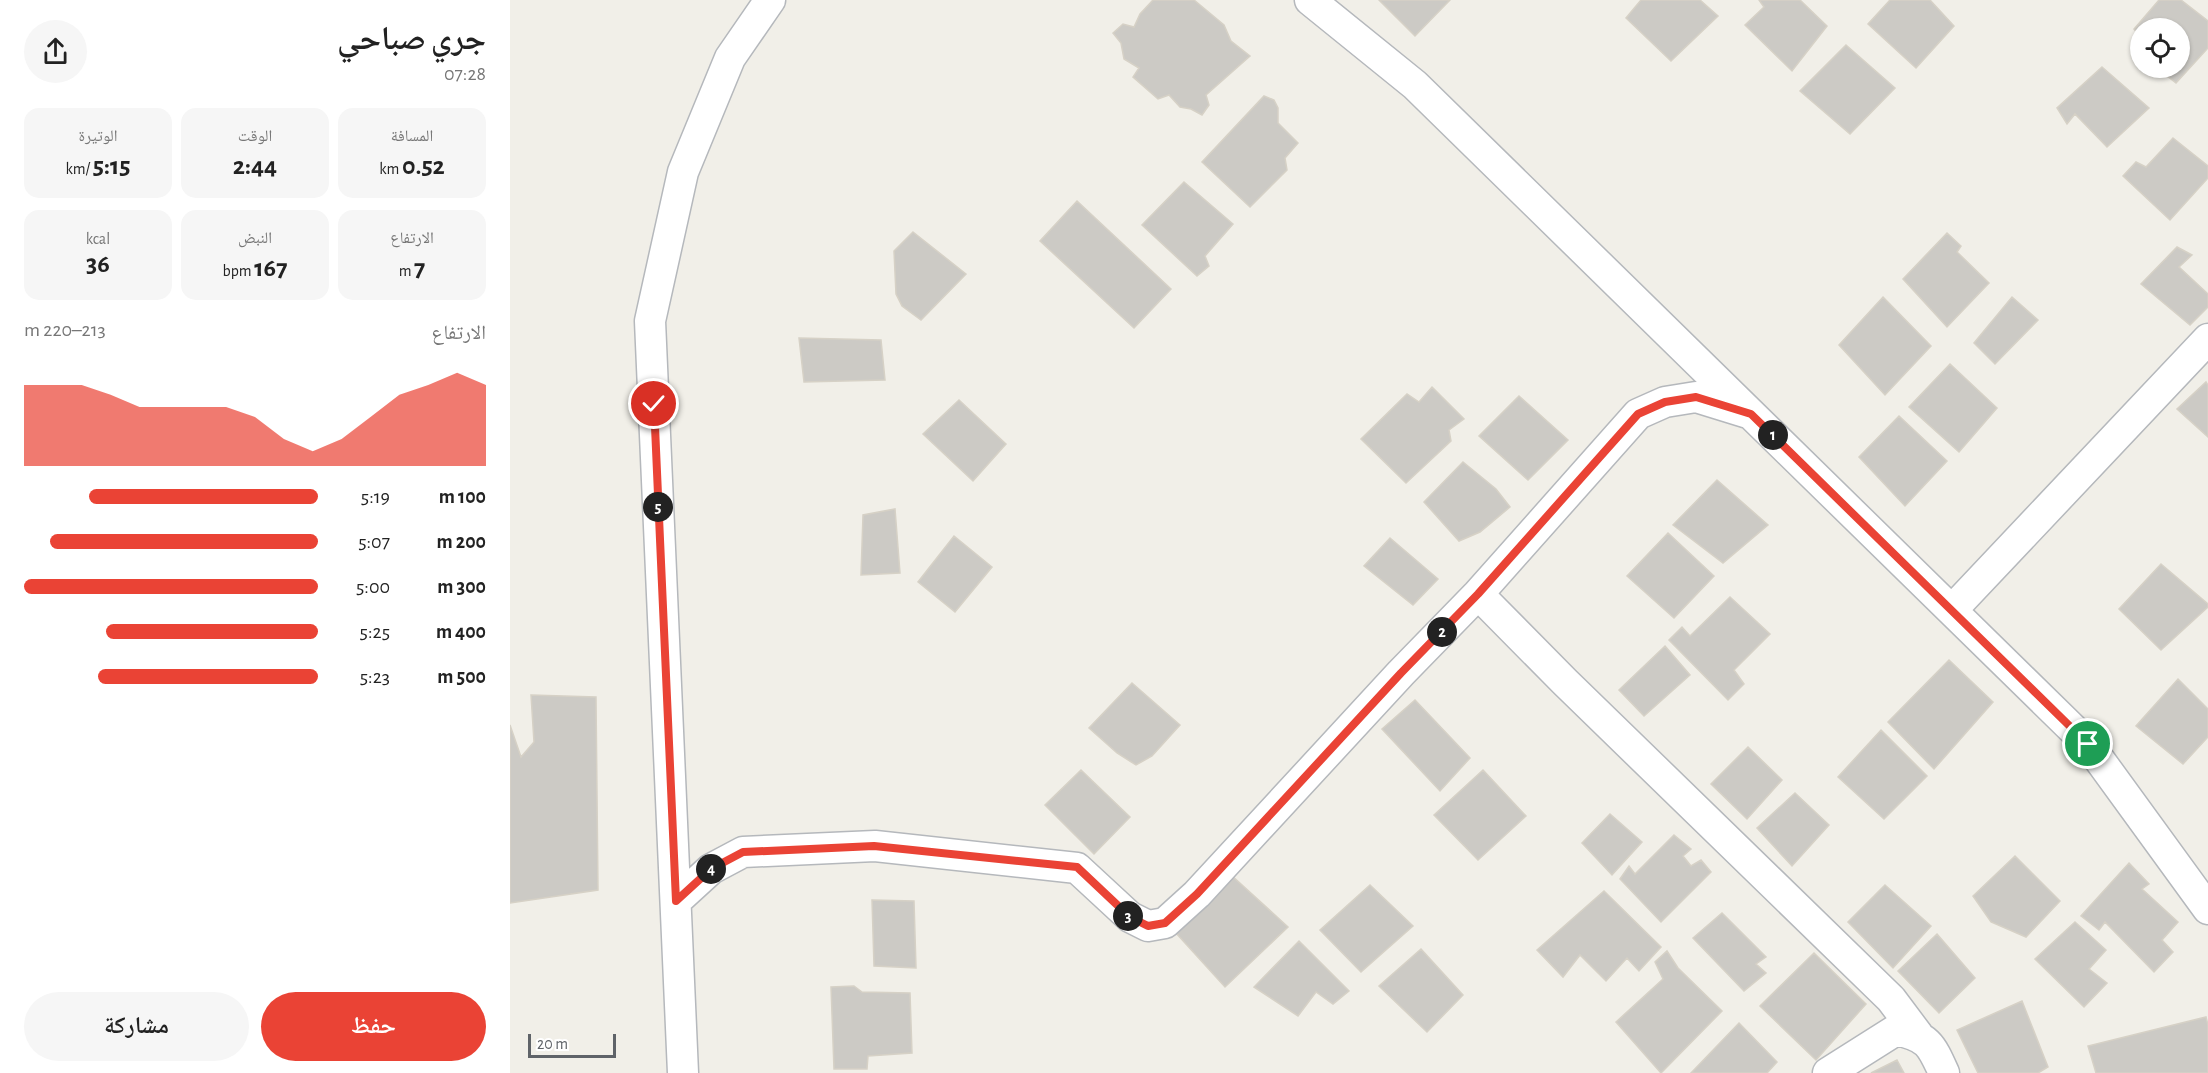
<!DOCTYPE html>
<html lang="ar">
<meta charset="utf-8">
<style>
:root{--surface:#fff;--page:#f6f6f6;--text:#222;--muted:#767676;--accent:#ea4335}
body{margin:0;font-family:"Alegreya Sans","Noto Naskh Arabic",sans-serif;background:var(--page);color:var(--text);direction:rtl;height:100vh;display:flex;flex-direction:column;font-size:22px;white-space:nowrap}
*{box-sizing:border-box;margin:0}
p{font-size:20px;color:var(--muted)}
.icon{flex:none;width:33px;height:33px;fill:none;stroke:currentColor;stroke-width:2;stroke-linecap:round;stroke-linejoin:round}
.map{position:relative;flex:1;overflow:hidden;direction:ltr}
.panel{display:flex;flex-direction:column;background:var(--surface);width:510px}
.panel>*{flex:none}
.tools{position:absolute;left:1620px;top:18px;display:grid;gap:12px}
.tools a{display:grid;place-items:center;width:60px;height:60px;border-radius:50%;background:var(--surface);box-shadow:0 2px 4px #0004;font-size:30px}
.scale{position:absolute;left:18px;bottom:15px;width:88px;box-sizing:border-box;padding-left:6px;border:3px solid #5f6368;border-top:0;font-size:16px;line-height:21px;white-space:nowrap;color:#5f6368;-webkit-text-stroke:4px #fff;paint-order:stroke}
.pin{position:absolute;display:grid;place-items:center;width:51px;height:51px;color:#fff;margin:-26px;border:3px solid #fff;border-radius:50%;box-shadow:0 2px 6px #0007}
.km{position:absolute;width:30px;height:30px;margin:-15px;border-radius:50%;background:#222;color:#fff;font-size:16px;line-height:30px;text-align:center}
.round{display:grid;place-items:center;flex:none;width:63px;height:63px;border-radius:32px;background:var(--page)}
.head{display:flex;align-items:center;justify-content:space-between;height:102px;padding:0 24px}
h1{font-size:33px;font-weight:600;line-height:45px}
.stats{display:grid;grid-template-columns:repeat(3,1fr);gap:9px;height:102px;padding:6px 24px}
.stats div{display:grid;align-content:center;border-radius:15px;background:var(--page);text-align:center}
.stats b{font-size:26px;font-weight:600}
.stats small{font-size:16px;font-weight:400}
.stats p{font-size:16px}
.chart{height:168px;padding:12px 24px}
.chart p{display:flex;justify-content:space-between}
.chart svg{width:100%;height:108px;margin-top:6px;fill:var(--accent);opacity:.7}
.action{display:flex;gap:12px;margin-top:auto;padding:12px 24px}
.action a{flex:1;height:69px;border-radius:36px;background:var(--accent);color:#fff;font-size:24px;font-weight:600;line-height:69px;text-align:center}
.action a+a{background:var(--page);color:var(--text)}
ul{padding:0 24px;list-style:none;font-size:20px}
li{display:grid;grid-template-columns:96px 72px 1fr;align-items:center;height:45px}
li i{height:15px;border-radius:8px;background:var(--accent)}
main{display:flex;flex:1;min-height:0}
.map>svg:first-child{display:block}
.building{fill:#cccac5;stroke:#d6d1c6;stroke-width:1.5}
.lines{fill:none;stroke-linecap:round;stroke-linejoin:round}
.minor-casing{stroke:#b5b8bc;stroke-width:33}
.minor{stroke:#fff;stroke-width:30}
.route-casing{stroke:#fff;stroke-width:12}
.route{stroke:#ea4335;stroke-width:8}
</style>
<main>
<div class="map">
<svg width="1698" height="1073" viewBox="0 0 1698 1073">
<rect width="100%" height="100%" fill="#f1efe8"/>
<path class="building" d="M643,0H684L714,25L721,41L740,56L696,95L699,105L692,115L681,109L670,107L659,95L648,99L623,77L629,68L614,59L611,43L603,33L613,24L624,27L630,14Z
M869,0H940L905,36Z
M1131,0H1190L1208,16L1161,61L1116,18Z
M1249,0H1290L1317,26L1282,71L1235,25L1254,7Z
M1380,0H1420L1444,26L1406,68L1358,24Z
M1649,0H1671L1698,21V48L1666,83L1647,68H1670V28H1630V37L1624,29Z
M1336,45L1385,88L1340,134L1290,91Z
M1592,67L1639,108L1597,147L1565,114L1557,124L1547,108Z
M754,96L764,100L768,108V123L788,143L775,158L777,170L740,207L692,162Z
M1663,138L1698,166V178L1660,220L1613,176L1626,162L1636,167Z
M674,182L723,224L695,256L699,266L687,276L632,225Z
M567,201L661,289L624,328L530,241Z
M403,232L456,274L411,320L392,306L386,294L384,251Z
M1437,233L1451,246L1447,252L1479,283L1437,327L1393,279Z
M1667,247L1682,255L1669,267L1698,294V307L1680,325L1631,284Z
M1373,297L1421,346L1375,395L1329,345Z
M1502,297L1528,320L1485,364L1464,343Z
M289,338L371,340L375,380L294,382Z
M1440,364L1487,408L1449,452L1399,407Z
M1696,382L1698,385V437L1667,409Z
M922,387L954,419L939,430L941,441L896,483L851,439L897,394L909,402Z
M1009,396L1058,440L1018,480L969,436Z
M449,400L496,444L463,481L413,434Z
M1389,416L1437,461L1395,506L1349,457Z
M953,462L986,489L1000,507L970,532L949,541L914,502Z
M1207,480L1258,525L1213,563L1163,525Z
M385,509L390,573L351,575L353,515Z
M1158,533L1204,576L1164,618L1117,576Z
M444,536L482,567L445,612L408,582Z
M880,538L928,579L903,605L854,566Z
M1651,564L1698,604V607L1651,650L1609,609Z
M1220,597L1260,634L1224,670L1234,684L1218,700L1159,640L1172,627L1180,636Z
M1155,646L1180,675L1134,716L1109,690Z
M1439,660L1483,702L1424,769L1378,722Z
M1668,679L1698,709V737L1673,764L1626,726Z
M622,683L670,725L642,756L626,765L607,753L579,728Z
M21,695L86,697L88,890L0,903V725L11,757L24,742Z
M905,700L960,758L930,791L872,729Z
M1371,730L1417,776L1374,819L1328,777Z
M1238,747L1272,780L1237,819L1201,784Z
M571,770L620,817L584,854L535,805Z
M973,770L1016,816L968,860L924,815Z
M1285,793L1319,825L1282,866L1247,828Z
M1100,814L1132,842L1102,875L1072,843Z
M1164,835L1181,849L1173,856L1181,866L1191,860L1201,872L1151,922L1110,879L1119,866L1125,874Z
M1505,856L1550,901L1516,937L1481,922L1463,896Z
M1619,863L1639,884L1632,889L1668,922L1652,940L1663,952L1644,972L1595,922L1589,930L1571,916Z
M720,874L778,927L715,987L665,932Z
M860,885L903,926L851,972L810,930Z
M1375,885L1421,926L1383,968L1338,922Z
M1094,891L1151,947L1129,971L1117,958L1096,981L1070,955L1053,977L1027,950Z
M362,900L404,901L406,968L364,966Z
M1212,913L1256,957L1246,964L1256,973L1234,991L1183,938Z
M1565,922L1596,950L1579,969L1597,983L1574,1007L1525,959Z
M1427,934L1465,978L1429,1013L1388,971Z
M789,941L839,991L823,1004L806,992L788,1016L744,987Z
M911,949L953,995L917,1032L869,986Z
M1157,951L1168,968L1212,1011L1151,1073L1106,1022L1153,979L1145,962Z
M1304,953L1356,1004L1306,1060L1250,1006Z
M344,986L352,992L400,993L402,1053L358,1056L357,1069H324L321,987Z
M1512,1001L1538,1067L1528,1073H1468L1447,1030Z
M1696,1017L1698,1025V1073H1586L1578,1046Z
M1229,1023L1267,1062L1257,1073H1181Z
M1387,1060L1394,1073H1361Z"/>
<g class="lines">
<defs>
<path id="minor" d="M800,0L905,85L1578,744L1698,909
M968,594L1055,682L1381,999L1408,1035
M1442,610L1698,339
M166,901L201,869L233,852L365,846L567,868L620,917L638,926L655,923L687,894L891,673L968,594L1128,414L1155,402L1186,397L1241,414
M173,1073L140,321L173,172L220,58L260,0
M1318,1073L1386,1030C1418,1037 1421,1044 1434,1073"/>
</defs>
<use href="#minor" class="minor-casing"/>
<use href="#minor" class="minor"/>
</g>
<g class="lines">
<defs>
<path id="route" d="M144,404L166,901L201,869L233,852L364,846L567,867L620,917L638,926L655,923L687,894L891,673L968,594L1128,414L1155,402L1186,397L1241,414L1578,744"/>
</defs>
<use href="#route" class="route-casing"/>
<use href="#route" class="route"/>
</g>
</svg>
<div class="tools">
<a><svg class="icon" aria-label="locate" viewBox="0 0 24 24"><circle cx="12" cy="12" r="6"/><path d="M12 2v4M12 18v4M2 12h4M18 12h4"/></svg></a>
</div>
<div class="scale">20 m</div>
<div class="pin" style="left:1578px;top:744px;background:#1e9e55"><svg class="icon" aria-label="arrive" viewBox="0 0 24 24"><path d="M6 21V4h12l-3 4 3 4H6"/></svg></div>
<div class="pin" style="left:144px;top:404px;background:#d93025"><svg class="icon" aria-label="check" viewBox="0 0 24 24"><path d="M5 12l5 5 9-10"/></svg></div>
<b class="km" style="left:1263px;top:435px">1</b>
<b class="km" style="left:932px;top:632px">2</b>
<b class="km" style="left:618px;top:916px">3</b>
<b class="km" style="left:201px;top:869px">4</b>
<b class="km" style="left:148px;top:507px">5</b>
</div>
<section class="panel">
<div class="head"><div><h1>جري صباحي</h1><p>07:28</p></div><a class="round"><svg class="icon" aria-label="share" viewBox="0 0 24 24"><path d="M12 15V3M7 8l5-5 5 5M5 13v7h14v-7"/></svg></a></div>
<div class="stats">
<div><p>المسافة</p><b>0.52<small> km</small></b></div>
<div><p>الوقت</p><b>2:44</b></div>
<div><p>الوتيرة</p><b>5:15<small> /km</small></b></div>
</div>
<div class="stats">
<div><p>الارتفاع</p><b>7<small> m</small></b></div>
<div><p>النبض</p><b>167<small> bpm</small></b></div>
<div><p>kcal</p><b>36</b></div>
</div>
<div class="chart"><p><span>الارتفاع</span>213–220 m</p>
<svg viewBox="0 0 160 44" preserveAspectRatio="none"><path d="M0 44V11L10 11L20 11L30 15L40 20L50 20L60 20L70 20L80 24L90 33L100 38L110 33L120 24L130 15L140 11L150 6L160 11V44z"/></svg>
</div>
<ul>
<li><b>100 m</b>5:19<i style="width:78%"></i></li>
<li><b>200 m</b>5:07<i style="width:91%"></i></li>
<li><b>300 m</b>5:00<i style="width:100%"></i></li>
<li><b>400 m</b>5:25<i style="width:72%"></i></li>
<li><b>500 m</b>5:23<i style="width:75%"></i></li>
</ul>
<div class="action"><a>حفظ</a><a>مشاركة</a></div>
</section>
</main>
